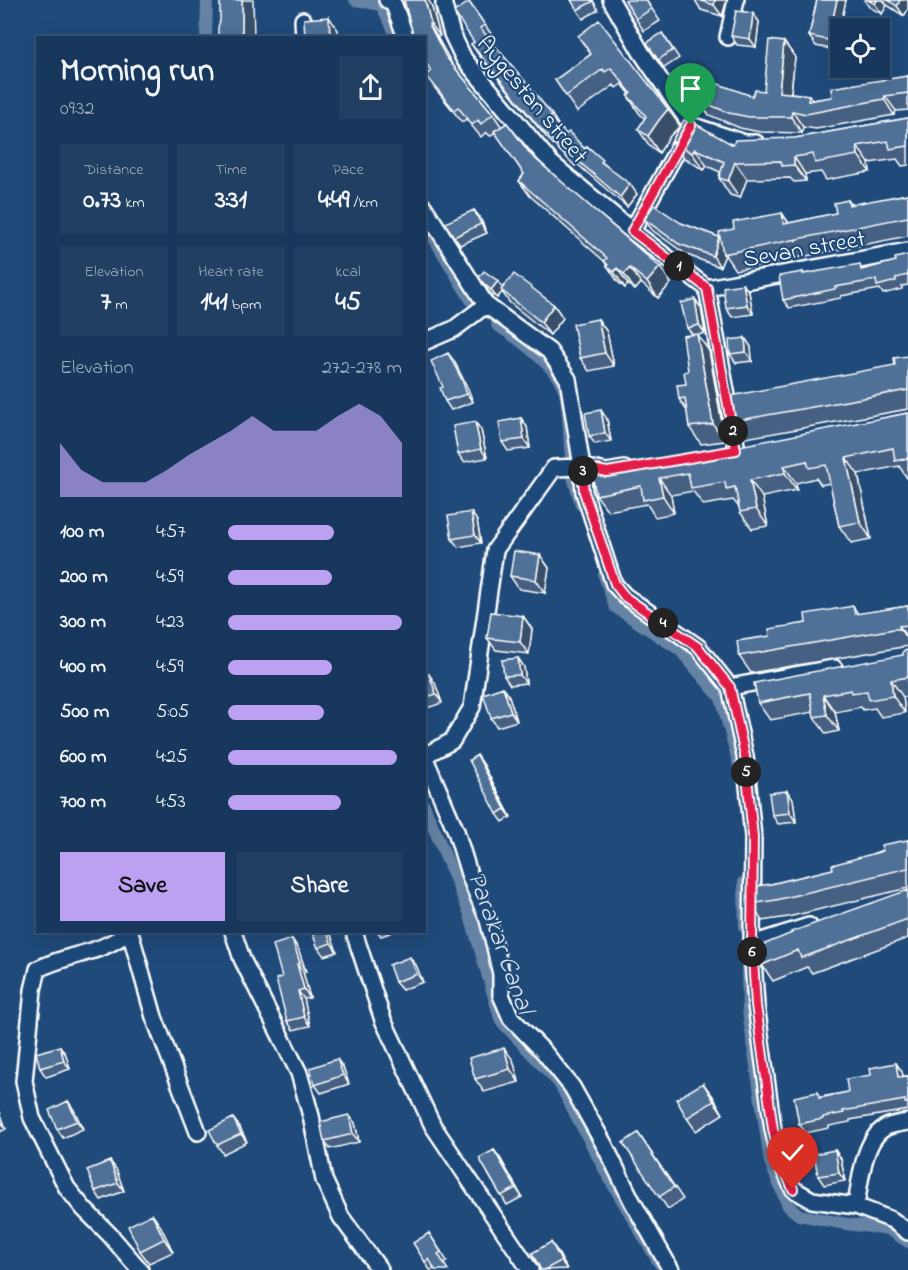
<!DOCTYPE html>
<meta charset="utf-8">
<style>
:root{--surface:#17385c;--page:#203f62;--text:#f1f3f6;--muted:#9eacbb;--line:#365272;--accent:#bca0f2}
body{margin:0;font-family:"Indie Flower",sans-serif;background:var(--page);color:var(--text);height:100vh;display:flex;flex-direction:column;font-size:22px;white-space:nowrap}
*{box-sizing:border-box;margin:0}
p{font-size:20px;color:var(--muted)}
.icon{flex:none;width:33px;height:33px;fill:none;stroke:currentColor;stroke-width:2;stroke-linecap:round;stroke-linejoin:round}
.map{position:relative;flex:1;overflow:hidden}
.sheet{position:absolute;left:36px;top:36px;width:390px;height:897px;display:flex;flex-direction:column;background:var(--surface);border-radius:0px;box-shadow:0 6px 24px #0002,0 0 0 2px var(--line)}
.sheet>*{flex:none}
.fabs{position:absolute;left:830px;top:18px;display:grid;gap:12px}
.fabs a{display:grid;place-items:center;width:60px;height:60px;border-radius:0px;background:var(--surface);box-shadow:0 6px 24px #0002,0 0 0 2px var(--line);font-size:30px}
.pin{position:absolute;display:grid;place-items:center;width:51px;height:51px;color:#fff;margin:-62px -26px;border-radius:50% 50% 50% 0;rotate:-45deg;box-shadow:0 0 6px #0007}
.pin .icon{rotate:45deg}
.km{position:absolute;width:30px;height:30px;margin:-15px;border-radius:50%;background:#222;color:#fff;font-size:16px;line-height:30px;text-align:center}
.round{display:grid;place-items:center;flex:none;width:63px;height:63px;border-radius:0px;background:var(--page)}
.overview{display:flex;align-items:center;justify-content:space-between;height:102px;padding:0 24px}
h1{font-size:33px;font-weight:800;line-height:45px}
.stats{display:grid;grid-template-columns:repeat(3,1fr);gap:9px;height:102px;padding:6px 24px}
.stats div{display:grid;align-content:center;border-radius:0px;background:var(--page);text-align:center}
.stats b{font-size:26px;font-weight:800}
.stats small{font-size:16px;font-weight:400}
.stats p{font-size:16px}
.chart{height:168px;padding:12px 24px}
.chart p{display:flex;justify-content:space-between}
.chart svg{width:100%;height:108px;margin-top:6px;fill:var(--accent);opacity:.7}
.cta{display:flex;gap:12px;margin-top:auto;padding:12px 24px}
.cta a{flex:1;height:69px;border-radius:0px;background:var(--accent);color:#111;font-size:24px;font-weight:800;line-height:69px;text-align:center}
.cta a+a{background:var(--page);color:var(--text)}
ul{padding:0 24px;list-style:none;font-size:20px}
li{display:grid;grid-template-columns:96px 72px 1fr;align-items:center;height:45px}
li i{height:15px;border-radius:8px;background:var(--accent)}
.map>svg:first-child{display:block}
.lines{fill:none;stroke-linecap:round;stroke-linejoin:round}
.canal{stroke:#6583a4;stroke-width:12}
.minor-casing{stroke:#fff;stroke-width:20}
.minor{stroke:#1f4a7a;stroke-width:15}
.wall{fill:#456182;stroke:#fff;stroke-width:1.5}
.shaded-wall{fill:#384f6a;stroke:#fff;stroke-width:1.5}
.building{fill:#507197;stroke:#fff;stroke-width:1.5}
.route-casing{stroke:#fff;stroke-width:12}
.route{stroke:#e11d48;stroke-width:8}
.labels{text-anchor:middle;stroke-width:4.5;stroke-linejoin:round;paint-order:stroke}
.street-label{font-size:24px;fill:#fff;stroke:#1f4a7a}
.water-label{font-size:26px;font-style:italic;fill:#d8e0e8;stroke:#1f4a7a}
</style>
<div class="map">
<svg width="908" height="1270" viewBox="0 0 908 1270">
<rect width="100%" height="100%" fill="#1f4a7a"/>
<filter id="ink" filterUnits="userSpaceOnUse"><feTurbulence type="fractalNoise" baseFrequency=".0167" numOctaves="2"/><feDisplacementMap in="SourceGraphic" scale="12" xChannelSelector="R" yChannelSelector="G"/><feConvolveMatrix kernelMatrix="1 2 1 2 8 2 1 2 1" color-interpolation-filters="sRGB"/></filter>
<g filter="url(#ink)">
<g class="lines">
<path class="canal" d="M355,0L381,5L393,28L395,38
M206,38L207,0
M424,222L474,305
M497,325C517,338 560,368 565,393C569,412 569,437 571,457
M573,477L581,505
M604,575L615,607L680,650L721,698L742,776
M424,805L469,912L501,1021L559,1083L608,1176L659,1263
M744,882L745,928
M747,967L748,1011L770,1162L788,1206L799,1215L846,1224L888,1229L908,1242"/>
<defs>
<path id="minor" d="M387,0L394,5L406,38
M444,0V6L452,34L464,59L551,163L632,231L707,288L737,450
M611,0L641,52L691,125L745,143H756
M303,20L304,38
M728,37L736,0
M424,207L486,305L549,351L568,379L582,467L584,492L614,584L625,596L698,647L730,687L745,756L753,837L752,944L756,1005L773,1129L780,1160L793,1189L812,1200L856,1206L892,1220L908,1232
M632,231L688,131
M707,288L908,251
M424,342L454,329L486,305
M730,687L834,668
M424,756L452,741L472,707L495,550L554,468L582,467L607,472L624,469
M424,756L456,831L470,877L488,920L495,947L501,974V995L511,1018L544,1052L572,1087L605,1146L632,1201L671,1270
M128,932C100,955 69,953 38,969L33,990L24,1081L32,1118L67,1188L84,1209L110,1235L140,1270
M130,932L154,1017L198,1132
M233,932L242,959L299,1073L311,1116L324,1180L341,1217L380,1270
M354,932L383,1020L433,1126L530,1270
M752,944L809,926
M856,1206C860,1183 863,1135 889,1126C895,1124 902,1123 908,1122"/>
</defs>
<use href="#minor" class="minor-casing"/>
<use href="#minor" class="minor"/>
</g>
<path class="wall" d="M593,0L598,10L583,19L577,10Z
M646,0L660,21L644,31L636,19Z
M695,0H727L722,16L701,10Z
M817,0H846L835,50L816,46L809,36Z
M864,0H908V9L904,16L887,5L882,14L869,7Z
M469,2L492,35L488,37L552,115L559,126L566,134L608,167L637,194L627,207L577,164L575,166L546,137L478,54L471,44L474,42Z
M431,4L440,36L437,37L452,64L493,114L501,126L671,283L658,298L641,283L635,290L628,284L625,288L618,282L604,261L530,196L519,181L524,174L495,132L490,136L486,132L481,137L466,119L462,122L434,87L426,75L431,71L424,59Z
M753,13L759,22L756,47L737,45L731,36Z
M662,33L679,58L664,68L647,43Z
M578,36L680,126L670,136L659,153L649,145L638,129L645,119L639,113L628,96L630,94L622,84L616,88L614,85L577,112L555,80L591,54Z
M784,42L795,57L791,93L809,95L812,100L832,97L908,76V110L896,111L894,115L816,129L803,127L802,133L760,132L740,128L709,115L698,100L752,96L764,91Z
M699,79L705,88L688,102L672,81Z
M908,118V165L902,166L897,159L869,163L870,172L826,180L821,172L805,174L806,181L794,182L790,178L747,179L740,198L730,195L719,178L720,172L707,166L704,170L684,158L672,141L733,145L795,138Z
M908,194V236L735,270L725,255L720,267L687,255L652,230L644,219L681,223L719,237L720,239L734,229L782,213L789,223L836,213L848,200L852,205Z
M474,210L480,218L487,233L460,245L454,237Z
M908,255V285L902,286V289L883,294L880,289L841,296V298L789,308L783,300L803,272L804,274L864,269L896,261Z
M479,277L502,288L554,305L563,318L550,335L510,303L502,292L497,298L490,293Z
M743,284L749,292L753,314L732,317L726,308Z
M695,299L701,308L705,333L698,335L709,351L725,441L701,444L689,427L687,411L679,399L686,384L692,334L687,328Z
M598,319L607,332L614,366L589,371L580,358Z
M745,338L751,347L752,361L736,363L730,354Z
M908,356V409L746,438L734,421L895,365Z
M454,361L468,389L473,402L451,410L445,401L443,387Z
M908,413V477L907,478L899,466L858,474L871,539L851,543L839,526L830,483L821,485L816,478L796,483L797,490L762,497L768,526L752,529L740,512L739,505L738,506L733,500L703,505L693,491L671,495L674,513L655,517L647,504L608,511L596,495L725,451Z
M521,418L527,427L530,448L508,451L502,442Z
M607,419L611,441L595,444L589,436Z
M475,422L481,430L487,458L464,462L458,454Z
M471,512L477,521L481,543L458,547L452,539Z
M540,555L549,568L545,593L519,589L510,576Z
M853,606L858,614L908,606V646L751,673L739,656L770,636Z
M523,616L532,629L529,654L496,650L487,638Z
M908,650V696L903,697L905,713L881,717L875,708L863,710L861,707L835,712L839,731L826,734L814,717L813,712L770,720L758,703L903,655Z
M518,658L524,667L526,683L510,685L504,676Z
M424,676L435,683L442,703L424,709Z
M503,687L509,696L517,721L497,727L491,718Z
M477,755L483,764L511,817L503,822L497,814Z
M793,799L796,822L778,824L772,815Z
M908,840V888L788,917L762,921L751,904L771,884L833,869Z
M908,890V938L812,973L807,967L773,981L762,965Z
M312,932H328L331,935L337,952L324,956L318,948Z
M378,932H393L381,936Z
M292,939L298,948L306,972H303L310,998L304,999L310,1026L293,1030L287,1021L282,977Z
M416,965L423,982L402,990L395,982Z
M60,1046L66,1055L70,1069L46,1077L40,1068Z
M513,1060L519,1082L484,1092L475,1079Z
M896,1063L902,1072L903,1076H908V1110L850,1120V1122L829,1126V1128L806,1133L799,1124L821,1097L848,1092L871,1075Z
M343,1067L349,1084L321,1093L315,1085Z
M712,1095L723,1114L696,1131L687,1118Z
M68,1101L74,1110L83,1129L63,1138L57,1129Z
M0,1112L6,1129L0,1132Z
M349,1115L355,1123L359,1142L330,1149L324,1141Z
M239,1126L247,1142L223,1154L217,1145Z
M638,1133L683,1199L668,1209L623,1143Z
M494,1150L500,1158L522,1197L507,1205L488,1174Z
M835,1150L841,1159L845,1181L824,1185L818,1176Z
M110,1161L116,1169L124,1191L101,1200L95,1191Z
M161,1227L173,1252L149,1263L140,1251Z
M429,1233L447,1261L432,1270H430L425,1262Z
M557,1251L567,1269L541,1270Z"/>
<path class="shaded-wall" d="M242,0H253L254,38H242Z
M425,0H428L431,4L440,36L431,24Z
M715,0H727L722,16L714,5Z
M837,0H846L835,50L828,40Z
M877,0H883L887,5L882,14L875,4Z
M900,0H908V9L904,16L897,6Z
M753,13L759,22L756,47L750,39Z
M329,17L338,30V38H330Z
M429,24L437,37L455,69L446,57Z
M784,42L795,57L789,107L779,92Z
M885,96L896,111L894,115L884,99Z
M668,109L680,126L670,136L659,153L648,136L659,120Z
M792,111L803,127L802,133L791,117Z
M857,146L869,163L870,172L858,155Z
M695,149L707,166L704,170L692,153Z
M794,157L805,174L806,181L794,165Z
M735,162L747,179L740,198L728,181Z
M630,184L637,194L627,207L620,197Z
M474,210L480,218L487,233L481,224Z
M782,213L793,230L796,241L784,224Z
M719,237L727,248L723,254L725,255L720,267L713,256Z
M660,267L671,283L658,298L647,282Z
M617,268L628,284L625,288L614,272Z
M630,268L641,283L635,290L624,274Z
M498,281L504,290L497,298L491,290Z
M743,284L749,292L753,314L747,305Z
M695,299L701,308L705,333L699,325Z
M554,305L563,318L550,335L541,322Z
M598,319L607,332L614,366L605,353Z
M697,334L709,351L725,441L713,424Z
M745,338L751,347L752,361L746,352Z
M448,353L454,361L468,389L473,402L467,394Z
M601,410L607,419L611,441L605,433Z
M521,418L527,427L530,448L524,439Z
M475,422L481,430L487,458L481,449Z
M846,458L858,474L871,539L860,522Z
M784,466L796,483L797,490L785,473Z
M659,478L671,495L674,513L663,496Z
M750,480L762,497L768,526L756,509Z
M471,512L477,521L481,543L475,535Z
M540,555L549,568L545,593L536,580Z
M523,616L532,629L529,654L520,642Z
M899,626L908,639V641L900,629Z
M518,658L524,667L526,683L520,675Z
M429,674L435,683L442,703L436,694Z
M891,680L903,697L905,713L893,696Z
M503,687L509,696L517,721L511,712Z
M823,695L835,712L839,731L827,715Z
M477,755L483,764L511,817L505,809Z
M787,791L793,799L796,822L790,813Z
M327,932H328L331,935L337,952L331,943Z
M292,939L298,948L306,972L300,963Z
M410,957L416,965L423,982L417,974Z
M297,964L303,972L310,998L304,989Z
M298,991L304,999L310,1026L304,1017Z
M60,1046L66,1055L70,1069L64,1061Z
M504,1048L513,1060L519,1082L510,1069Z
M337,1059L343,1067L349,1084L343,1075Z
M896,1063L902,1072L905,1086L898,1077Z
M703,1083L712,1095L723,1114L714,1101Z
M68,1101L74,1110L83,1129L77,1121Z
M0,1112L6,1129L0,1120Z
M349,1115L355,1123L359,1142L353,1134Z
M233,1118L239,1126L247,1142L241,1134Z
M494,1150L500,1158L522,1197L516,1188Z
M835,1150L841,1159L845,1181L839,1173Z
M110,1161L116,1169L124,1191L118,1183Z
M152,1214L161,1227L173,1252L164,1239Z
M551,1242L557,1251L567,1269L561,1261Z"/>
<path class="building" d="M220,0H242V38H218V27L220,21Z
M404,0H425L431,24H429L446,57L493,114L481,124L478,120L472,125L458,107L454,110L426,75L431,71L424,59V38H414Z
M571,0H591L592,2L577,10Z
M625,0H646L651,9L636,19Z
M699,0H715L714,5Z
M817,0H837L828,40L809,36Z
M868,0H877L875,4Z
M888,0H900L897,6Z
M469,2L485,25L480,28L530,87L552,115L550,117L566,134L569,132L585,149L587,146L603,160L601,162L630,184L620,197L570,154L568,156L539,127L471,44L474,42L454,12Z
M736,11L753,13L750,39L731,36Z
M329,17L330,38H305L304,19Z
M599,20L668,109L659,120L648,136L638,129L646,116L628,96L631,93L611,68L605,72L603,69L566,96L555,80L591,54L578,36Z
M662,33L673,50L658,60L647,43Z
M769,40L784,42L779,92L809,95L808,101L832,97L831,88L908,76V93L885,96L884,99L806,114L792,111L791,117H749L729,113L698,100L710,81L752,96L755,90L764,91Z
M689,66L699,79L682,94L672,81Z
M908,118V146L890,149L888,141L857,146L858,155L815,163L813,154L794,157V165L782,166L781,161L735,162L728,181L719,178L724,162L695,149L692,153L672,141L684,120L694,123L733,145L735,140L795,138Z
M507,123L531,155L660,267L647,282L630,268L624,274L617,268L614,272L607,266L608,265L604,261L607,258L519,181L524,174L494,131Z
M908,194V217L723,254L719,232L734,229L733,222L782,213L784,224L836,213L834,203L848,200L849,205Z
M654,205L681,223L719,237L713,256L679,244L644,219Z
M474,210L481,224L454,237L445,223Z
M908,255V275L896,278V281L877,286L876,280L835,287V289L783,300L779,276L803,272V274L860,264L861,270L896,261L895,258Z
M484,271L498,281L491,290L484,284L479,277Z
M514,274L554,305L541,322L501,290Z
M743,284L747,305L726,308L723,287Z
M695,299L699,325L687,328L681,303Z
M598,319L605,353L580,358L573,324Z
M697,334L713,424L689,427L685,398L679,399L677,385L686,384L684,372L688,371L683,336Z
M745,338L746,352L730,354L729,340Z
M448,353L462,380L467,394L445,401L440,388L443,387L431,361Z
M908,356V390L734,421L730,396L895,365L894,358Z
M601,410L605,433L589,436L585,413Z
M908,413V458L895,461L893,448L846,458L860,522L839,526L826,465L809,468L807,461L784,466L785,473L750,480L756,509L740,512L735,487L726,489L725,482L691,488L688,473L659,478L663,496L643,500L641,486L596,495L592,474L725,451L724,449Z
M521,418L524,439L502,442L499,422Z
M475,422L481,449L458,454L453,426Z
M471,512L475,535L452,539L448,516Z
M514,551L540,555L536,580L510,576Z
M853,606L855,614L908,606V625L899,626L900,629H894L739,656L737,641L770,636L769,629L806,623L805,614Z
M491,612L523,616L520,642L487,638Z
M908,650V677L891,680L893,696L869,700L867,691L851,693V690L823,695L827,715L814,717L810,693L758,703L754,683L903,655V651Z
M518,658L520,675L504,676L502,660Z
M429,674L436,694L424,698V676Z
M503,687L511,712L491,718L483,694Z
M477,755L505,809L497,814L469,760Z
M787,791L790,813L772,815L769,793Z
M908,840V868L776,900L751,904L750,887L771,884L833,869L832,865L883,851L881,845Z
M908,890V919L801,958L798,950L762,965L755,948L792,933L791,932Z
M312,932H327L331,943L318,948Z
M292,939L300,963L297,964L304,989L298,991L304,1017L287,1021L276,979L282,977L273,945Z
M410,957L417,974L395,982L389,965Z
M60,1046L64,1061L40,1068L36,1053Z
M504,1048L510,1069L475,1079L469,1058Z
M337,1059L343,1075L315,1085L310,1068Z
M896,1063L898,1077L908,1076V1103H905V1100L843,1111L844,1113L823,1117V1119L799,1124L794,1097L818,1092L819,1098L848,1092L846,1079L871,1075L870,1068Z
M703,1083L714,1101L687,1118L676,1099Z
M68,1101L77,1121L57,1129L49,1110Z
M349,1115L353,1134L324,1141L320,1122Z
M233,1118L241,1134L217,1145L209,1130Z
M638,1133L674,1187L659,1197L623,1143Z
M494,1150L516,1188L501,1196L479,1158Z
M835,1150L839,1173L818,1176L814,1154Z
M110,1161L118,1183L95,1191L87,1170Z
M152,1214L164,1239L140,1251L128,1226Z
M429,1233L441,1252L438,1254L448,1270H435L429,1259L425,1262L413,1243Z
M551,1242L561,1261L544,1270H541L532,1253Z"/>
</g>
<g class="lines" filter="url(#ink)">
<defs>
<path id="route" d="M691,125L632,231L707,288L736,450L607,472L582,467L584,492L615,584L625,597L698,647L730,687L745,756L753,837L752,944L756,1005L773,1129L780,1160L793,1189"/>
</defs>
<use href="#route" class="route-casing"/>
<use href="#route" class="route"/>
</g>
<g class="labels">
<g class="street-label">
<text transform="translate(533 99) rotate(50)" y="8">Aygestan street</text>
<text transform="translate(804 248) rotate(-10)" y="8">Sevan street</text>
</g>
<g class="water-label">
<text transform="translate(502 942) rotate(70)" y="9">Parakar Canal</text>
</g>
</g>
</svg>
<div class="fabs">
<a><svg class="icon" aria-label="locate" viewBox="0 0 24 24"><circle cx="12" cy="12" r="6"/><path d="M12 2v4M12 18v4M2 12h4M18 12h4"/></svg></a>
</div>
<div class="pin" style="left:691px;top:125px;background:#1e9e55"><svg class="icon" aria-label="arrive" viewBox="0 0 24 24"><path d="M6 21V4h12l-3 4 3 4H6"/></svg></div>
<div class="pin" style="left:793px;top:1189px;background:#d93025"><svg class="icon" aria-label="check" viewBox="0 0 24 24"><path d="M5 12l5 5 9-10"/></svg></div>
<b class="km" style="left:679px;top:266px">1</b>
<b class="km" style="left:733px;top:431px">2</b>
<b class="km" style="left:583px;top:471px">3</b>
<b class="km" style="left:663px;top:623px">4</b>
<b class="km" style="left:746px;top:772px">5</b>
<b class="km" style="left:752px;top:952px">6</b>
<section class="sheet">
<div class="overview"><div><h1>Morning run</h1><p>09:32</p></div><a class="round"><svg class="icon" aria-label="share" viewBox="0 0 24 24"><path d="M12 15V3M7 8l5-5 5 5M5 13v7h14v-7"/></svg></a></div>
<div class="stats">
<div><p>Distance</p><b>0.73<small> km</small></b></div>
<div><p>Time</p><b>3:31</b></div>
<div><p>Pace</p><b>4:49<small> /km</small></b></div>
</div>
<div class="stats">
<div><p>Elevation</p><b>7<small> m</small></b></div>
<div><p>Heart rate</p><b>141<small> bpm</small></b></div>
<div><p>kcal</p><b>45</b></div>
</div>
<div class="chart"><p><span>Elevation</span>272–278 m</p>
<svg viewBox="0 0 160 44" preserveAspectRatio="none"><path d="M0 44V22L10 33L20 38L30 38L40 38L50 33L60 27L70 22L80 17L90 11L100 17L110 17L120 17L130 11L140 6L150 11L160 22V44z"/></svg>
</div>
<ul>
<li><b>100 m</b>4:57<i style="width:61%"></i></li>
<li><b>200 m</b>4:59<i style="width:60%"></i></li>
<li><b>300 m</b>4:23<i style="width:100%"></i></li>
<li><b>400 m</b>4:59<i style="width:60%"></i></li>
<li><b>500 m</b>5:05<i style="width:55%"></i></li>
<li><b>600 m</b>4:25<i style="width:97%"></i></li>
<li><b>700 m</b>4:53<i style="width:65%"></i></li>
</ul>
<div class="cta"><a>Save</a><a>Share</a></div>
</section>
</div>
